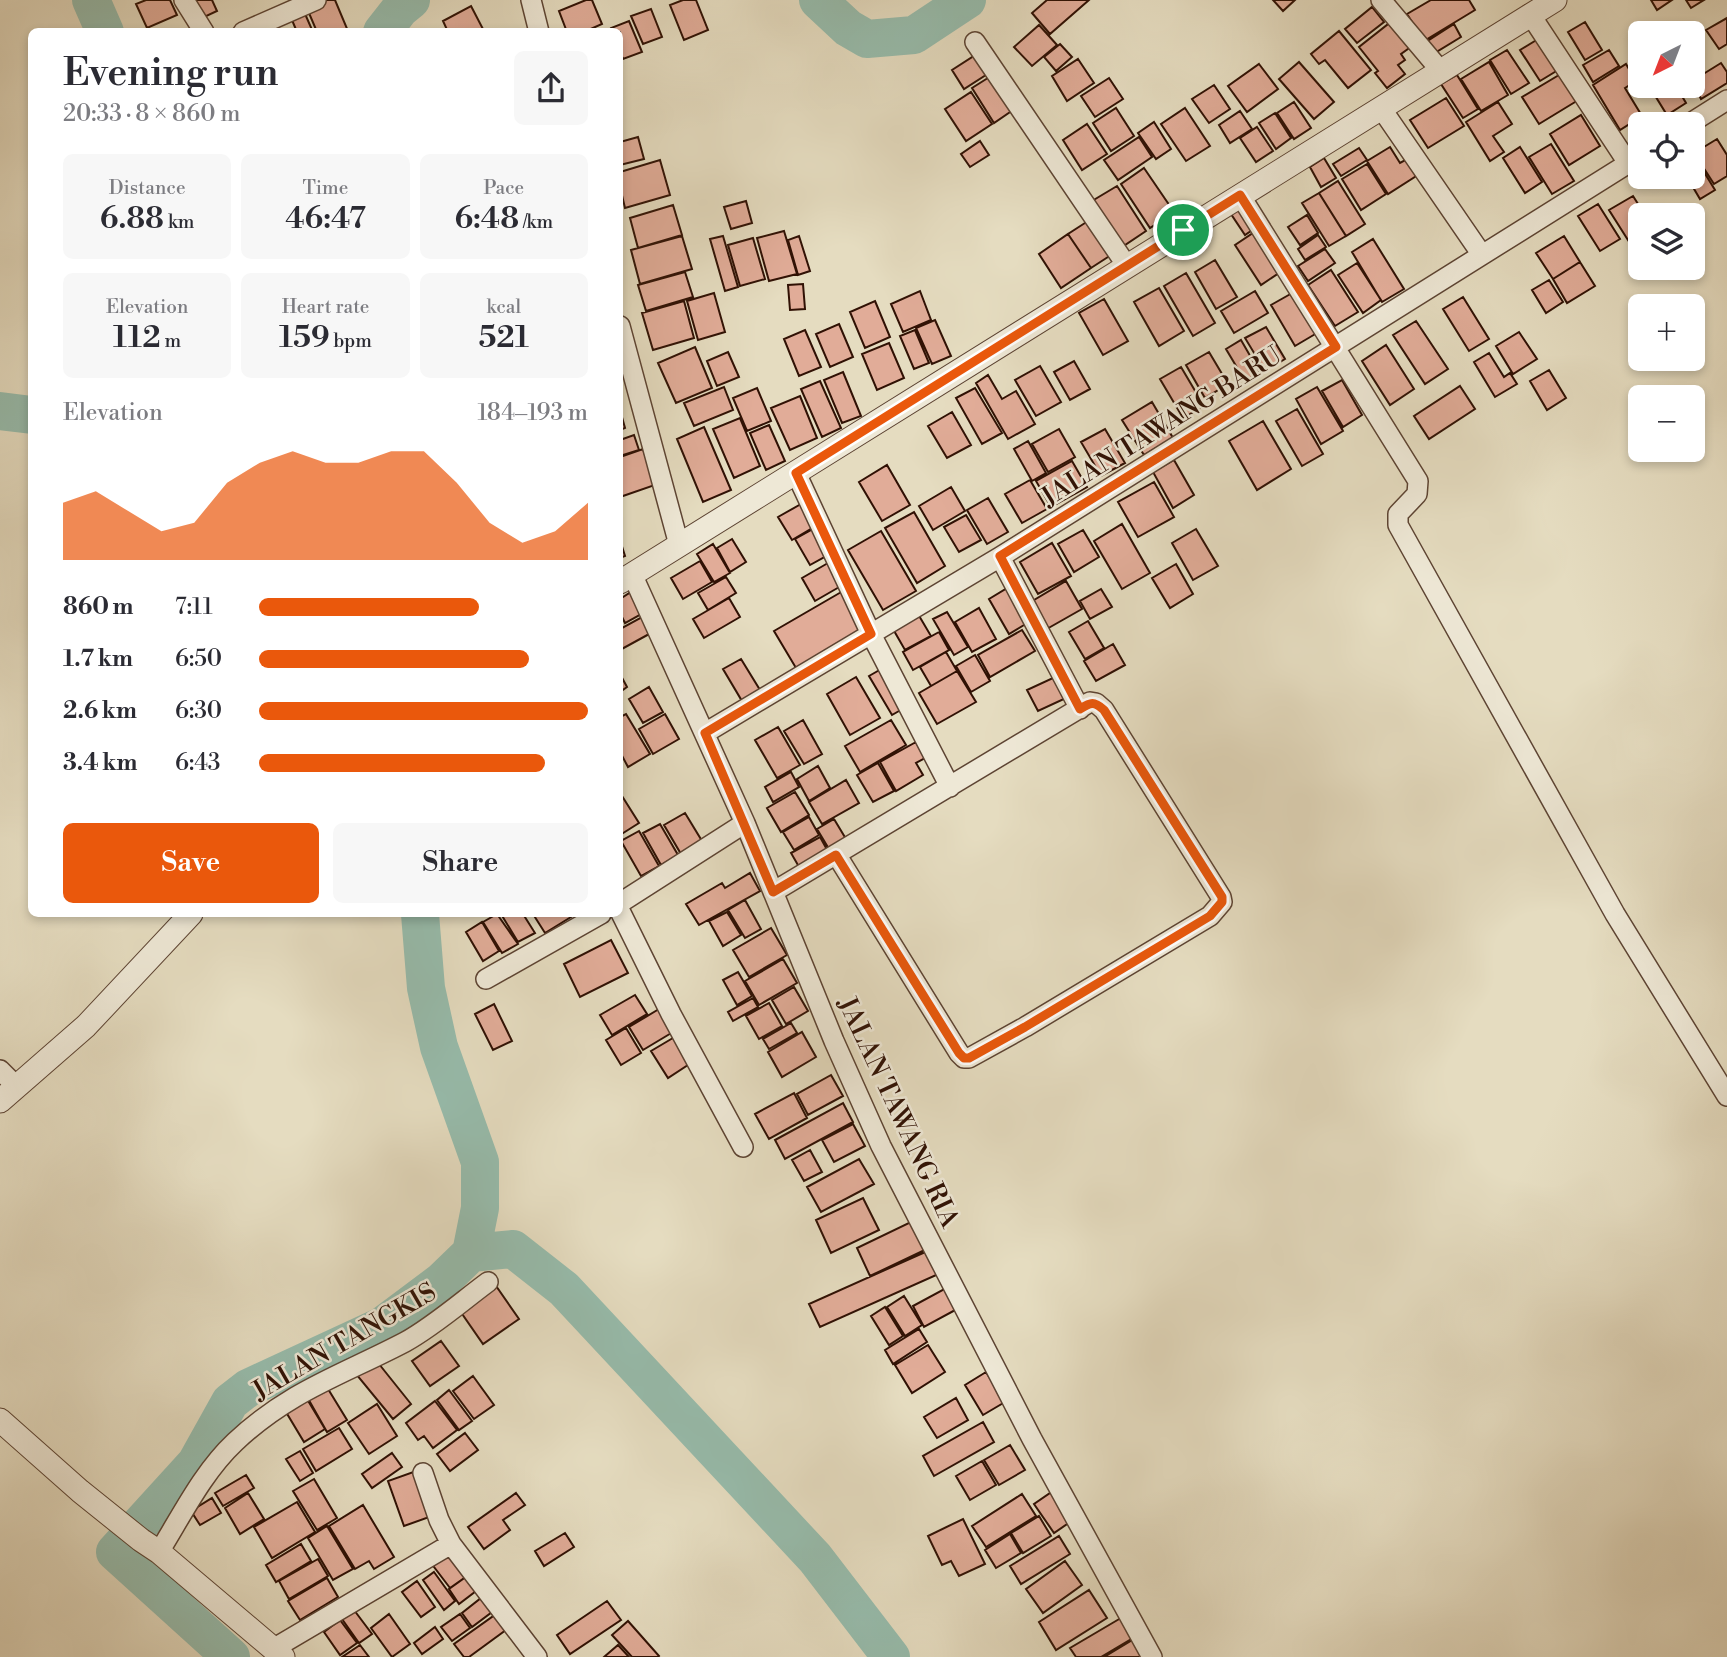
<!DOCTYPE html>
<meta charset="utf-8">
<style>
:root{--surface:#fff;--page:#f7f7f7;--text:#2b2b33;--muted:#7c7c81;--accent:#ea580c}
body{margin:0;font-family:"Libre Bodoni",serif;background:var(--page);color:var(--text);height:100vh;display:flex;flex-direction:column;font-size:26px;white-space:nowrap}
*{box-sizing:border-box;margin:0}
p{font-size:23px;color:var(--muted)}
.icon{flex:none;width:38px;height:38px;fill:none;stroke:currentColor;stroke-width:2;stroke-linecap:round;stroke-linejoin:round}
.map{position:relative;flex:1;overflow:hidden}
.drawer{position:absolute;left:28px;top:28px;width:595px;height:889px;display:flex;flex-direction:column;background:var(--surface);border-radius:10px;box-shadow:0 4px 10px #0003}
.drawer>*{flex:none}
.needle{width:46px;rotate:222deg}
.buttons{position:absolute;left:1628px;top:21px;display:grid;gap:14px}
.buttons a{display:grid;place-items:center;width:77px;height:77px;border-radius:10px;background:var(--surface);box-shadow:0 4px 10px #0003;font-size:35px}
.pin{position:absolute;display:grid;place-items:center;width:60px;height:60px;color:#fff;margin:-30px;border:4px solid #fff;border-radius:50%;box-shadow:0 2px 7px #0007}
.round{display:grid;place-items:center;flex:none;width:74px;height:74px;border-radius:10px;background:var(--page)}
.head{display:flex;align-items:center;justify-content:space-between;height:119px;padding:0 35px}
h1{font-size:38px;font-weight:600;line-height:52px}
.metrics{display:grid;grid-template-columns:repeat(3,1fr);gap:10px;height:119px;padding:7px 35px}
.metrics div{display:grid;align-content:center;border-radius:10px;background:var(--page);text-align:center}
.metrics b{font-size:30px;font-weight:600}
.metrics small{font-size:19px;font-weight:400}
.metrics p{font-size:19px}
.chart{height:196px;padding:14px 35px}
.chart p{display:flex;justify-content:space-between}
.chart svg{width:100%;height:126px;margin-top:7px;fill:var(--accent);opacity:.7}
.button{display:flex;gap:14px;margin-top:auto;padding:14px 35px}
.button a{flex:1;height:80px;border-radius:10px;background:var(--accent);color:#fff;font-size:28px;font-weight:600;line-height:80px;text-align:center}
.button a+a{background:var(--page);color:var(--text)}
ul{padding:0 35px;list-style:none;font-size:23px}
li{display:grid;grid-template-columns:112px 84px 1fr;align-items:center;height:52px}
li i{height:18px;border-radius:9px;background:var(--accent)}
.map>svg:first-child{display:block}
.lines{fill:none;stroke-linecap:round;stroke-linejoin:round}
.river{stroke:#97bcac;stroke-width:38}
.building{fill:#e1ac98;stroke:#301104;stroke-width:2}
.minor-casing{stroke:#5d4433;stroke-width:22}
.tertiary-casing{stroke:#5d4433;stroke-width:25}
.minor{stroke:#eee8d6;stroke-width:19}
.tertiary{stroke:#eee8d6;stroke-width:23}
.route-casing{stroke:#fff;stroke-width:14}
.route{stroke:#ea580c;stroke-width:9}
.labels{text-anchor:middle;stroke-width:5;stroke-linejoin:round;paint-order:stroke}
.street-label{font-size:26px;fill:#301104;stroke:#eee8d6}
</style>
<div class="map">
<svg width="1727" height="1657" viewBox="0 0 1727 1657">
<rect width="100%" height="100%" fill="#e5dcc0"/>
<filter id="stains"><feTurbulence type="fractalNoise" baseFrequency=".00286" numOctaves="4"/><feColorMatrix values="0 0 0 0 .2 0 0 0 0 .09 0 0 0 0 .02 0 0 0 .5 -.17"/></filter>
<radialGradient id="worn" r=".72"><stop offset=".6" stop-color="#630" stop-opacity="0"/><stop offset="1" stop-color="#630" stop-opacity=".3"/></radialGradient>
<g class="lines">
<path class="river" d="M91,0L105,32
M818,0L848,28L867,39L914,35L967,0
M382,32L400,9L411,0
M0,411L32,415
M471,1253L513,1249L564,1289L815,1558L891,1657
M231,1657L115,1552L196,1463L230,1402L248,1388L382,1326L442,1281L471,1253L480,1208V1162L439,1047L426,988L420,914"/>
</g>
<path class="building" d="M146,0H170L177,15L147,28L136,4Z
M191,0H212L217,11L200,19Z
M320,0H335L348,31L317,32L306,6Z
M586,0H592L602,24L584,32H567L559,11Z
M683,0H696L708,30L684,40L670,5Z
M1047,0H1089L1050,34L1032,13Z
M1273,0H1295L1283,11Z
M1431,0H1469L1475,10L1424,41L1407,14Z
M1651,0H1672L1657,10Z
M1686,0H1704L1691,8Z
M471,6L484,31L448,32L443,21Z
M302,7L313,32H297L289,13Z
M1372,7L1384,22L1357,43L1345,29Z
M651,9L662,37L643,44L631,16Z
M1727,18V44L1719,49L1706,30Z
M629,21L642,52L623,59L620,51V32H612L611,28Z
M1392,21L1412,46L1401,54L1405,60L1398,65L1405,74L1387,88L1375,73L1378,71L1359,47Z
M1585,22L1602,50L1585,60L1568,32Z
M1454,24L1461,37L1433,54L1426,42Z
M1039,25L1057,45L1032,66L1014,47Z
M1339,31L1371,70L1348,88L1325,60L1319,64L1311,54Z
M1543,36L1563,67L1540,81L1520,50Z
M1060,44L1072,57L1056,71L1044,57Z
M1507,50L1529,83L1511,94L1490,60Z
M1609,50L1619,66L1593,82L1583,65Z
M977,54L989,73L964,89L952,70Z
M1078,59L1094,83L1067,101L1052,76Z
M1299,62L1334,102L1314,119L1279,79Z
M1489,62L1508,95L1481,111L1461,79Z
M1721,63L1727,72V83L1701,99L1692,81Z
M1259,64L1278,89L1247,112L1228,86Z
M1626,64L1636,81L1625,88L1642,116L1620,130L1593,85Z
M1564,72L1580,99L1539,124L1522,97Z
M1457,75L1478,109L1463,118L1441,84Z
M991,76L1013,110L994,123L972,88Z
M1109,78L1123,99L1095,117L1081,96Z
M1214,85L1230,109L1209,123L1192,99Z
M1656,86H1676L1686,103L1667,115L1651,89Z
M971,92L992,124L966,141L945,109Z
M1446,98L1464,126L1428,148L1410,120Z
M1294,102L1311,128L1294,139L1277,113Z
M1498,102L1512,124L1493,136L1504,152L1490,161L1466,122Z
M1116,108L1134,136L1111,151L1093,123Z
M1185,108L1210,146L1186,161L1161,124Z
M1240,111L1252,129L1230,143L1219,125Z
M1275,113L1291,138L1276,149L1259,123Z
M1581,115L1600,146L1569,165L1550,134Z
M1154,122L1171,149L1156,159L1138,133Z
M1087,124L1107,154L1082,170L1063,140Z
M1257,127L1273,151L1256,162L1240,138Z
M638,137L644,159L620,165V142Z
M1139,137L1152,157L1118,180L1104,160Z
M1717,139L1727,155V176L1714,184L1694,153Z
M980,141L989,155L970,167L961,154Z
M1551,144L1574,181L1552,194L1529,157Z
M1390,147L1400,163L1411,157L1421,173L1388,194L1367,161Z
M1520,147L1542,182L1525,193L1503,158Z
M1359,148L1367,160L1341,176L1333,164Z
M1324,158L1336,178L1321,187L1310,167Z
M1696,159L1715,190L1700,199L1687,177H1692V162Z
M660,160L670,195L625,208L620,187V172Z
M1367,164L1386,194L1361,210L1342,179Z
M1144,168L1174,212L1150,228L1121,184Z
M1338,181L1365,224L1346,236L1319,193Z
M1117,186L1146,231L1122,247L1092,201Z
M1319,193L1346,236L1329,246L1302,203Z
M1633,196L1645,215H1640V244L1633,248L1609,210Z
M746,201L752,223L731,229L724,207Z
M1598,204L1620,239L1600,251L1578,216Z
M673,205L682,235L638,248L630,218Z
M1245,206L1258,226L1245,235L1231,214Z
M1307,215L1318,233L1300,245L1288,227Z
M1088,221L1111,255L1091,268L1068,234Z
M784,231L797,274L769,281L757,238Z
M1256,231L1282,271L1261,285L1235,245Z
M1068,234L1091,268L1061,288L1039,254Z
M1318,235L1326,247L1305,260L1298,249Z
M682,236L692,269L640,284L631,250Z
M723,236L738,287L725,291L710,239Z
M799,236L810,271L798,275L788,240Z
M1564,236L1580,262L1553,279L1536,253Z
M753,238L765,279L740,286L728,245Z
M1373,239L1404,289L1382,302L1352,252Z
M1325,249L1335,263L1308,281L1298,266Z
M1215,260L1237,297L1216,309L1195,272Z
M1580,262L1595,286L1567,303L1553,279Z
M1357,263L1381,300L1363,313L1338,275Z
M1331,270L1358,312L1335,326L1308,285Z
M685,272L693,297L646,311L638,285Z
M1186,273L1215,323L1193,336L1164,286Z
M1549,280L1563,302L1546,313L1532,290Z
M803,284L805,309L790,310L788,285Z
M1159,288L1184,331L1159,346L1134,302Z
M920,291L931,320L903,332L891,304Z
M1255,291L1268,313L1234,333L1221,311Z
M1294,292L1317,333L1295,346L1271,305Z
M714,293L725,332L698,340L687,301Z
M1463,297L1489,339L1469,351L1443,309Z
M1104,299L1128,341L1103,355L1079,313Z
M684,301L694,338L653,350L642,313Z
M875,301L890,337L865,348L850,312Z
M935,320L951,356L932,364L916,328Z
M1416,321L1448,369L1425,384L1393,335Z
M839,324L853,357L830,367L816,334Z
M1266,327L1285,359L1265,371L1245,338Z
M805,330L821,367L799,376L784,339Z
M915,330L929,363L914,369L900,336Z
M1519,332L1537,359L1513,374L1496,346Z
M1241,340L1260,373L1245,381L1226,349Z
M889,343L904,378L877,390L862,354Z
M1386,345L1414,389L1390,405L1362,361Z
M695,347L712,388L676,403L658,363Z
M728,352L739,377L717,386L707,361Z
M1209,352L1228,384L1205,398L1186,365Z
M1489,353L1504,377L1510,373L1517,384L1495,397L1474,362Z
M1074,361L1090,389L1070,400L1054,372Z
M1040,366L1061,402L1036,416L1015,380Z
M1181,367L1204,406L1183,418L1160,379Z
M1549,370L1566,398L1547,410L1530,381Z
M843,372L861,416L842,423L824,380Z
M988,375L1002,399L1016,391L1035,424L1008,439L976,383Z
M1342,380L1362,415L1343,427L1322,391Z
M820,381L841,428L822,437L801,389Z
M1460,386L1475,409L1429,439L1414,416Z
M724,387L733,410L694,426L684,403Z
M1317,387L1343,431L1321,444L1296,399Z
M757,388L771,421L747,431L733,398Z
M975,388L1002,433L982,444L956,398Z
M800,396L817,438L790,450L771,408Z
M1152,402L1173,438L1144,455L1122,420Z
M1297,409L1323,454L1302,466L1276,421Z
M620,410L625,428L620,430Z
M952,412L971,445L947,458L928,426Z
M740,418L760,466L734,478L713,429Z
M1263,421L1291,469L1257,490L1229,441Z
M769,425L785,461L766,470L750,433Z
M704,427L731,490L703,502L677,439Z
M1059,429L1075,457L1048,472L1032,444Z
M1105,429L1125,463L1101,476L1081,442Z
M634,435L639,450L620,456V440Z
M1028,441L1046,473L1032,481L1014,449Z
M643,449L655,485L620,497V457Z
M1174,460L1194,495L1173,508L1153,472Z
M1072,461L1087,487L1051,507L1036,481Z
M887,465L910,505L882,521L859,482Z
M1030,480L1047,509L1022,523L1005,494Z
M1154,482L1174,517L1138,537L1118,502Z
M951,487L965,511L933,530L919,506Z
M988,498L1008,532L987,544L967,510Z
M801,504L814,527L792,540L778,517Z
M914,512L945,566L917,583L885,528Z
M966,515L981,540L959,552L944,527Z
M1122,524L1150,573L1122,589L1094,541Z
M813,529L828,555L810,565L795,539Z
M1196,529L1218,566L1193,580L1172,543Z
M1083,530L1099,557L1074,572L1058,544Z
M881,531L916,591L883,610L848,550Z
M732,539L746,562L730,572L717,548Z
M620,540L625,556L620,558Z
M1052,543L1071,576L1038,594L1020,562Z
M713,544L730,573L714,582L697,554Z
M700,561L712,582L683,599L671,578Z
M828,563L841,586L815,601L802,578Z
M1176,564L1193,594L1170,608L1152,578Z
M726,577L736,593L708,610L698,593Z
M1066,581L1082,609L1045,630L1029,603Z
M1009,587L1029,622L1009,634L989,599Z
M1101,589L1112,607L1090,619L1080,601Z
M843,591L865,628L796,668L774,631Z
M631,592L643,613L625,623L620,613V599Z
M729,598L740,617L704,638L693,619Z
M979,608L996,639L972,652L955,622Z
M947,612L968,647L954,655L933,619Z
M918,614L931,636L905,650L893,629Z
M642,617L651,633L620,650V629Z
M1088,621L1104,648L1085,659L1069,632Z
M1022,630L1035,651L990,677L978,655Z
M939,632L949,650L913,670L903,652Z
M1113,644L1125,665L1096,681L1084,661Z
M946,652L957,671L931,686L920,667Z
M975,655L990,681L971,692L956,666Z
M741,659L760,690L742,701L723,669Z
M883,668L906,707L892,715L869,676Z
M957,671L976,702L937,724L919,693Z
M620,674L627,687L620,692Z
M856,677L880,718L850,735L827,694Z
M1055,677L1066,698L1038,711L1027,690Z
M649,687L663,712L643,723L629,699Z
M626,714L650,754L628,767L620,752V717Z
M665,714L679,739L653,754L639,729Z
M803,720L822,754L804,764L784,731Z
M891,720L906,745L860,772L845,746Z
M778,727L800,765L777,778L755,740Z
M916,742L925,758L916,763L923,775L896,791L880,762Z
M878,763L894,791L873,802L857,775Z
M818,766L830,788L809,801L797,779Z
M791,772L799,787L773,802L765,787Z
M846,780L859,803L822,824L809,802Z
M795,792L809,815L781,832L767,808Z
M622,796L639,823L620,835V797Z
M685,813L702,841L681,854L664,825Z
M809,817L819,835L794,850L783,832Z
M834,819L849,844L832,854L817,829Z
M660,824L678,855L661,865L643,833Z
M639,831L659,866L641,876L621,841Z
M820,837L830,855L802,872L791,853Z
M750,873L760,891L699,925L686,904L722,883L725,888Z
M745,900L761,929L745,938L728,910Z
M727,912L741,935L723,946L709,921Z
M497,914L518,944L502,953L483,922Z
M501,914H523L535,933L518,942Z
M533,914H569L571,917L545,933Z
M482,922L499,951L483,961L466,932Z
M771,928L787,955L749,977L733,950Z
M611,940L628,973L580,997L564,964Z
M783,959L797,983L759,1005L745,981Z
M738,972L752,996L737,1005L723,980Z
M794,987L808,1011L786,1024L772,1000Z
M635,995L647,1014L612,1035L600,1015Z
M753,998L758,1007L733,1021L728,1012Z
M769,1003L782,1026L759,1039L746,1016Z
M494,1004L512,1041L493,1050L475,1014Z
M659,1009L673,1032L643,1050L629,1027Z
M791,1023L797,1033L769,1049L763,1039Z
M626,1028L641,1053L621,1065L606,1040Z
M802,1032L816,1057L782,1077L768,1052Z
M678,1035L694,1061L668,1078L651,1051Z
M831,1075L843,1096L808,1115L797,1094Z
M794,1093L807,1118L769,1139L755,1114Z
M843,1103L853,1122L785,1159L775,1140Z
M853,1124L865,1146L834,1162L822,1140Z
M810,1150L822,1172L804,1181L792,1160Z
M859,1159L874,1184L821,1212L807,1187Z
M863,1198L879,1230L831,1253L816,1220Z
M915,1220L929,1248L870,1276L857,1248Z
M932,1249L943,1272L820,1327L809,1304Z
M494,1283L519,1319L483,1344L458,1308Z
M948,1287L959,1308L924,1327L913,1306Z
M904,1296L922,1325L905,1336L887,1307Z
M885,1307L903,1336L889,1345L871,1316Z
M919,1329L927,1342L893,1364L885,1350Z
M441,1341L459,1366L430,1386L412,1361Z
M928,1345L945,1372L912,1393L895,1365Z
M375,1359L411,1404L393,1419L356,1374Z
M986,1372L1005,1402L983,1415L965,1385Z
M473,1376L494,1405L474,1419L453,1391Z
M325,1384L347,1420L327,1432L306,1395Z
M449,1390L472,1421L459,1430L437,1400Z
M956,1398L968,1420L937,1438L924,1417Z
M307,1399L325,1429L304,1442L286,1412Z
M435,1401L457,1430L433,1448L424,1436L418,1440L406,1423Z
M377,1404L397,1436L369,1454L348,1423Z
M983,1422L994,1442L934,1476L923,1456Z
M339,1428L352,1449L316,1471L303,1449Z
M465,1433L478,1450L450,1471L437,1454Z
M1010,1445L1025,1470L999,1485L984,1460Z
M300,1451L313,1473L300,1481L286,1459Z
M392,1453L402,1467L372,1488L362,1474Z
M982,1461L996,1485L970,1500L956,1476Z
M419,1470L435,1515L404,1526L388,1481Z
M246,1475L254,1488L223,1506L215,1493Z
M314,1479L337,1518L317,1530L293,1491Z
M1053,1491L1073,1520L1054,1533L1034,1504Z
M248,1493L264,1519L240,1534L225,1508Z
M516,1493L525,1505L503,1520L510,1530L484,1549L468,1527Z
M1022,1494L1036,1516L986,1547L972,1526Z
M212,1498L221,1513L200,1525L191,1511Z
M297,1502L315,1532L272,1558L254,1527Z
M363,1505L394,1557L374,1569L369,1561L355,1569L329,1526Z
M1039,1516L1051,1536L1023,1553L1011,1533Z
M963,1519L985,1564L959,1576L951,1561L942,1565L928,1536Z
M327,1526L353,1569L333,1580L308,1538Z
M565,1533L574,1547L544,1566L535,1551Z
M1010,1534L1021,1553L996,1568L985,1550Z
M1059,1536L1070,1554L1021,1584L1010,1566Z
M301,1544L311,1561L276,1582L266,1565Z
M448,1551L467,1576L450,1588L431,1563Z
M318,1559L328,1576L289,1599L279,1581Z
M1065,1561L1082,1585L1043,1613L1026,1589Z
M434,1572L455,1601L444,1610L423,1580Z
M470,1574L480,1588L459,1604L449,1589Z
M327,1578L338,1597L300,1620L288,1601Z
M417,1581L435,1607L421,1617L402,1592Z
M1089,1590L1107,1618L1056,1650L1039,1622Z
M481,1598L492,1612L472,1627L462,1613Z
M607,1601L621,1620L570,1654L557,1635Z
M354,1610L372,1634L359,1643L342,1619Z
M499,1612L510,1627L469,1657H464L454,1644Z
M389,1614L410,1644L392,1657L371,1628Z
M460,1614L470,1628L452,1641L441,1627Z
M1126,1615L1138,1635L1101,1657H1076L1070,1648Z
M340,1620L357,1643L340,1655L324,1632Z
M628,1621L659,1656L658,1657H632L612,1635Z
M435,1627L443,1639L422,1654L414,1643Z
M1134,1639L1145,1657H1104Z
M360,1645L369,1657H342Z
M618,1645L629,1657H604Z"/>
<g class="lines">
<defs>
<path id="minor" d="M184,0L204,32
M531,0L539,32
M1381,0L1440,70
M1530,14L1628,163
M243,32L316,0
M975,42L1127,266
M1381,108L1482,255
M1689,124L1727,100
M1240,195L1418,481L1417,494L1398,514V525L1615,914L1727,1096
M620,326L679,545
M796,473L871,634L950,787
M1000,557L1080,709
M632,574L745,823L834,1041L881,1146L1032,1439L1152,1657
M705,733L1000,557L1640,156
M773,892L1090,702L1096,703L1104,710L1221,897L1222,902L1210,916L1025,1027L969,1058H964L959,1053L836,854
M620,903L745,823
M620,911L671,1014L743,1147
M486,979L601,914
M0,1070L17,1087
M423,1473L439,1520L451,1544L537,1657
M159,1552C182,1515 203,1472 235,1442C289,1391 342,1375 405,1342C434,1326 461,1302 488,1282
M273,1649L451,1544"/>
<path id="tertiary" d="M620,582L1555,0
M0,1101L86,1026L191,914
M0,1420L80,1491L141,1540L159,1552L283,1657"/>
</defs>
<use href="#minor" class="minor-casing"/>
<use href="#tertiary" class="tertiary-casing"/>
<use href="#minor" class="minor"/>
<use href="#tertiary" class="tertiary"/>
</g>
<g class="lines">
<defs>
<path id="route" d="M1240,195L1336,347L1000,556L1080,709C1091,702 1094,701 1104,710L1222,897V902L1210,916L1025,1027L969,1058H964L959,1053L836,855L773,892L705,733L871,634L796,473Z"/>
</defs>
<use href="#route" class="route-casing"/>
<use href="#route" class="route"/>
</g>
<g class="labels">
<g class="street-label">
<text transform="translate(1161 426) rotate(-32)" y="9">JALAN TAWANG BARU</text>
<text transform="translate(899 1112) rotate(65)" y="9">JALAN TAWANG RIA</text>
<text transform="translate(344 1341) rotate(-30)" y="9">JALAN TANGKIS</text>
</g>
</g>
<rect width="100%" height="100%" filter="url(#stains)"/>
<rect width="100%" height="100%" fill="url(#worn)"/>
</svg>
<div class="buttons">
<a><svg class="needle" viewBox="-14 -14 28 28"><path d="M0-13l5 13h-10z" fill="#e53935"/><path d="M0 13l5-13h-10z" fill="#7c7c81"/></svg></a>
<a><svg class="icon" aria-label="locate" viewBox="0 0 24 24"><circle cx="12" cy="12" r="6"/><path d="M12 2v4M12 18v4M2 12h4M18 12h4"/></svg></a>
<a><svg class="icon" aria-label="layers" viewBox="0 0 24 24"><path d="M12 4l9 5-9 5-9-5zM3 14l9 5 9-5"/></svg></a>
<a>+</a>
<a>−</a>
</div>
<div class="pin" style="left:1183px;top:230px;background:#1e9e55"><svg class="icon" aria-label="arrive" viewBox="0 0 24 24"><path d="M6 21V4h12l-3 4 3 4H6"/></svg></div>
<section class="drawer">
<div class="head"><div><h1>Evening run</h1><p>20:33 · 8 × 860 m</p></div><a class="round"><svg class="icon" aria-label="share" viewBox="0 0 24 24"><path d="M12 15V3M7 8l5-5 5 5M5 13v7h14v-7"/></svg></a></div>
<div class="metrics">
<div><p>Distance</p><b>6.88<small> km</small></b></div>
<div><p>Time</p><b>46:47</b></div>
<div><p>Pace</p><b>6:48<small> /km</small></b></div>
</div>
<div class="metrics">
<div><p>Elevation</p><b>112<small> m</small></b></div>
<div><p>Heart rate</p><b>159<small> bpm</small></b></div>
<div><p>kcal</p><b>521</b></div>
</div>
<div class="chart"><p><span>Elevation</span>184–193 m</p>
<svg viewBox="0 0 160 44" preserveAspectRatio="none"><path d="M0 44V24L10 20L20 27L30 34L40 31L50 17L60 10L70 6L80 10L90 10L100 6L110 6L120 17L130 31L140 38L150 34L160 24V44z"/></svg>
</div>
<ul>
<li><b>860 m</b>7:11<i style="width:67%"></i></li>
<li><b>1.7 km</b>6:50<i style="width:82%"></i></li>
<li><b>2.6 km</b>6:30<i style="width:100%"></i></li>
<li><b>3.4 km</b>6:43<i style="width:87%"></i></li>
</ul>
<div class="button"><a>Save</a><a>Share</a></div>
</section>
</div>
